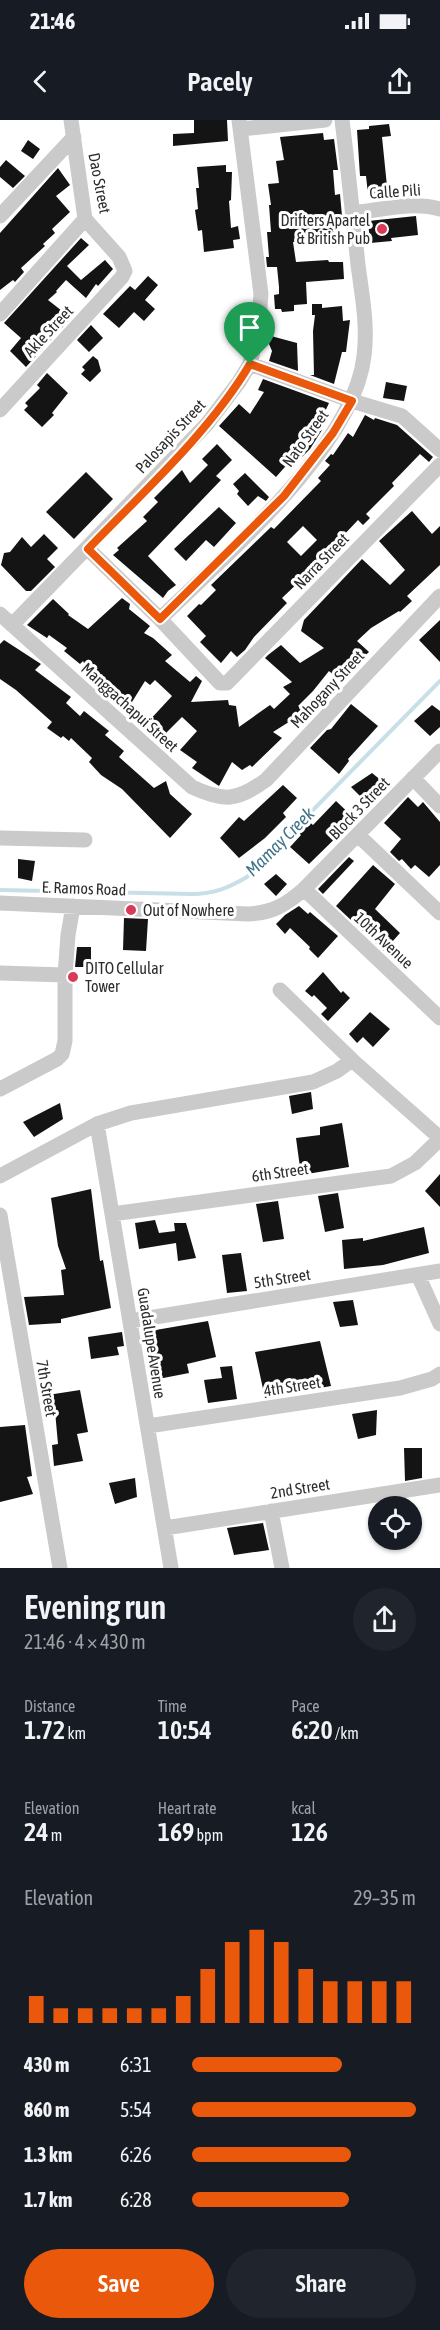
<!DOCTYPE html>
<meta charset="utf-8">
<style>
:root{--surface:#171b24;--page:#20242c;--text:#f1f3f6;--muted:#9ea1a6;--accent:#ea580c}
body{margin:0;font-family:"Asap Condensed",sans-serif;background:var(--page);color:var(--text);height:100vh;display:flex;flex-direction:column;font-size:22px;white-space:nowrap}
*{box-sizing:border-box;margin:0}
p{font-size:20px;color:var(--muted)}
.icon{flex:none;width:33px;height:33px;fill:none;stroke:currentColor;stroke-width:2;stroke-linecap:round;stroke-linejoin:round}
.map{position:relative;height:1448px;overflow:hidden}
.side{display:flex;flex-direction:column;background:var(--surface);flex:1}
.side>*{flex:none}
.controls{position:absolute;left:368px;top:1376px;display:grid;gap:12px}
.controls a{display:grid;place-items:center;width:54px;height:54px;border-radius:50%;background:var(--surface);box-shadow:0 2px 4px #0004;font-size:30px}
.pin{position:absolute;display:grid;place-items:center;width:51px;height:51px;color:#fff;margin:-62px -26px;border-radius:50% 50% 50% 0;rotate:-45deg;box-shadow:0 0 6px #0007}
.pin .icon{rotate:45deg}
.round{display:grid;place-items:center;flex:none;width:63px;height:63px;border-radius:32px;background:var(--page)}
.summary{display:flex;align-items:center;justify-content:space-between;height:102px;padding:0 24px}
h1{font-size:33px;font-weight:600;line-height:45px}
.metrics{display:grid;grid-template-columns:repeat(3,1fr);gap:9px;height:102px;padding:6px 24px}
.metrics div{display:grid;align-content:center}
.metrics b{font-size:26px;font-weight:600}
.metrics small{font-size:16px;font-weight:400}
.metrics p{font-size:16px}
.chart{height:168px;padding:12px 24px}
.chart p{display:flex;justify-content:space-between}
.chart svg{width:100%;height:108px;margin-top:6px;stroke:var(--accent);stroke-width:6}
.button{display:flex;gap:12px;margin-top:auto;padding:12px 24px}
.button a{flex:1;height:69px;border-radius:36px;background:var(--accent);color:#fff;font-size:24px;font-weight:600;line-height:69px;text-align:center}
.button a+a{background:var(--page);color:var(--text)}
ul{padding:0 24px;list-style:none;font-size:20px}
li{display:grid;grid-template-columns:96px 72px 1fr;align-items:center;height:45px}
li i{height:15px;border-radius:8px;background:var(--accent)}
.status{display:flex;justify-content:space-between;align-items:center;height:42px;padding:0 30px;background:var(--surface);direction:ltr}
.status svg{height:16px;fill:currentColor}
header{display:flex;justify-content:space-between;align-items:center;height:78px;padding:0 24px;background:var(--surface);font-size:27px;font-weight:600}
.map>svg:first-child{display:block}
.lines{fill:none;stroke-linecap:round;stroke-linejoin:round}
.stream{stroke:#c8dfe8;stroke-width:4}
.building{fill:#141414;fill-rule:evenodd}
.minor{stroke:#cacaca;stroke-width:15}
.route-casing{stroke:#fff;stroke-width:12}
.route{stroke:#ea580c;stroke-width:8}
.poi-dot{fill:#d83b57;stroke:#fff;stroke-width:2}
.labels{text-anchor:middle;stroke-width:6;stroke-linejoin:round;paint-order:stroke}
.street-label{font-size:16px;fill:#2d2d2d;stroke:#fff}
.poi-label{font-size:16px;fill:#2d2d2d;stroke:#fff;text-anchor:start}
.water-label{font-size:18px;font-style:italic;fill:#417488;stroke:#fff}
</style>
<div class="status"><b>21:46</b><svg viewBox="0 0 49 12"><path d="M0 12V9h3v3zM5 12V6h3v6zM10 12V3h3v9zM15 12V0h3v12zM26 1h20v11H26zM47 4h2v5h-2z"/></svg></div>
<header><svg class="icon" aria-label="back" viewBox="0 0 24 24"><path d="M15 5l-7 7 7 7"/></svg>Pacely<svg class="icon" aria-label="share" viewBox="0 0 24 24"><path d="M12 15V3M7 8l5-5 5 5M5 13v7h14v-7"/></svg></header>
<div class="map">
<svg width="440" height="1448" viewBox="0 0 440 1448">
<rect width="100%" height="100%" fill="#fff"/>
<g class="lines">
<path class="stream" d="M0,770L192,774C214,774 228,768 247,757L440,561"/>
</g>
<path class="building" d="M194,0H227L228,21L173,26V14L194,13Z
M389,4L391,16L382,17L388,76L378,77V73L368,74L366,56H360L357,10L369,9V6Z
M323,13L324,20L334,19L338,50H333L335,75L340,74L342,96H336L338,112H333L334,119L293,122L296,142L328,140L329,142H343L344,159L306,162L307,184L294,185V191L282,192L281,189H275L274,175L279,174V167L277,147H267L266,137H269L267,112H271L269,85H271L268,64L279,63L276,41L284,40L280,17Z
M28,20L40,29L33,39L21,31Z
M6,40L25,56L13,68L0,57V47Z
M226,45V52H232L231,80L229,81L231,108L238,106L240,119L233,120L234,128L204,132L202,110L198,111L195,90L198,89L196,68H199L197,47Z
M58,48L70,65L56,76L70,92L52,109L55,113L43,124L45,126L21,148L24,152L15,162L13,160L0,170V113Z
M416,96L418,115L391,118L392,121L370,123L368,101Z
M81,118L89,125L67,146L81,160L105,140L113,149L98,166L96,164L86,178L66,160L56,171L57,172L48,180L71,198L26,247L10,231L21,218L4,203Z
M148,156L158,165L145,180L155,189L144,201L134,192L119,208L103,194L130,166L135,170Z
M312,184H322V188L342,186L343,201L350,200L346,232H342L334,264L310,255H314L313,211L315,195H312Z
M91,205L103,218L89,232L77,220Z
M271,216L297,223L298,251L269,241L272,231L269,224Z
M93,236L98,240L101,251L90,262L81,254L85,250L82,247Z
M47,253L68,273L52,293L54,295L42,307L24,290L28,286L25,283L40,268L37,265Z
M263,259L329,283L318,307L322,310L310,329L302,337L298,335L292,339L276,357L219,306L239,284L250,294L264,272L258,270Z
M386,262L407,266L404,281L383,278Z
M365,295L374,300L375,298L397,305L433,337L429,342L420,334L392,363L394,366L366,394L370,398L363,405L358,400L341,418L336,424L338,426L330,434L334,439L311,460L306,458L303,462L301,460L282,478L287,483L254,517L245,530L237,537L231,531L221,543L200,522L206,516L187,496L199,484L201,485L216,470L211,465L271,407L274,409L321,361L318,358L330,345L325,341L331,334L333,335L348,313L353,317ZM303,406L317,420L301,436L287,422Z
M217,324L232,340L216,356L221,360L148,436L176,465L168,471L163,478L113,435L119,430L117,428L147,401L143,397L158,382L154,378L182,350L190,363L208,345L202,339Z
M86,352L113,379L74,419L46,392Z
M245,353L269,377L266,381L258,376L248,386L237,374L239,371L233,364Z
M219,387L236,403L214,427L206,420L186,441L174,429Z
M412,391L432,414L440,406V445L407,476L412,481L400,492L399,491L371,508L357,521L369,532L353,546L349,543L336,557L329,551L313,571L298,586L304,590L296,604L292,600L273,612L282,618L252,647L250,645L242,650L232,642L219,666L192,648L197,642L180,630L197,611L182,597L162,617L147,603L172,576L155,560L150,565L145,561L127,590L116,585L114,583L116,580L94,562L83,541L80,544L64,531L67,528L49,515L47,518L27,505L53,479L69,494L68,495L88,509L122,478L130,484L129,489L150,506L144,513L153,518L172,535L165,541L190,562L196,556L202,561L191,582L228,580L229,585L236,586L239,607L270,585L274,589L290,574L283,567L292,562L265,538L268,535L281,525L300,543L324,528L301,511L304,500L362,439L390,465L405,450L379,421Z
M44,414L58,428L47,439L55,447L31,471H26L1,445L4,433L10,432L22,417L31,427Z
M440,500V542L419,520Z
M4,520L41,544L35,550L71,577L66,583L80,596L84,591L109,611L105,615L124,631L119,637L154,668L166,661L170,674L192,694L170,718L122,669L101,655L89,642L92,638L71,618L69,621L63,616L61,618L47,608L52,602L16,570L0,559V524Z
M351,584L378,606L348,639L349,641L339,654L310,628L327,610L331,609Z
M432,585L440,591V607L430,616L414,601Z
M372,653L387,665L368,684L351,667Z
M283,665L297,678L283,693L286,697L265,718L239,738L220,718L239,697L244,701Z
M408,677L418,687L423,682L440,702V745L429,757L415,745L411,749L402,739L399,741L390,732L401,719L384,703Z
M336,681L355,699L309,744L290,727L301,715L296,710L307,700L313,705Z
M349,737L354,741L323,774L318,769Z
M18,739L35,741L32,761L18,758Z
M373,745L395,764L375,789L400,813L384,831L336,786Z
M276,754L287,764L276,776L264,764Z
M299,786L308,794L310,792L338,816L318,838L309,829L310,827L290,808L285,814L276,804L285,795Z
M124,798L148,799L146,831L123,830Z
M77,827H91V847H75Z
M323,852L341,873L343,871L350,878L328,901L321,894L327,888L314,875L312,877L305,871Z
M370,892L390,909L373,927L363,917L357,923L349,914Z
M311,972L313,989L292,994L289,976Z
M60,983L63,999L34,1017L23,1002Z
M342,1003L349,1047L301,1055L296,1018L320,1015V1007Z
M440,1054V1087L425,1071Z
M91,1069L100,1141L103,1140L111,1188L61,1199V1203L29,1205L24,1177L64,1175L61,1150L66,1149L58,1126L51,1078Z
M338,1073L344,1108L325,1112L318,1076Z
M278,1081L284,1119L263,1122L256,1084Z
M155,1100L159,1113L175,1111L174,1103H186L196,1138L178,1141L176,1123L139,1129L135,1103Z
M424,1107L429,1133L383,1145L344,1149L342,1120L363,1118V1121Z
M241,1133L247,1171L227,1173L222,1135Z
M353,1180L358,1205L340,1207L333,1182Z
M208,1201L216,1237L187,1244L189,1253L153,1260L144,1212Z
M122,1212L124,1226L117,1227L119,1235L91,1239L88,1217Z
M320,1221L331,1266L265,1278L255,1232Z
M232,1246L237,1279L208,1283L204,1260L222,1258L220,1247Z
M80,1270L88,1312L77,1314L83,1341L54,1346L52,1325L58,1324L55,1291L46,1294L41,1276Z
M377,1290L376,1315L358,1319L352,1294Z
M25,1305L32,1356L27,1357L33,1374L0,1382V1307Z
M404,1328H422V1358L405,1361Z
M135,1358L137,1377L115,1384L109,1363Z
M263,1403L269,1430L234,1435L227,1408Z"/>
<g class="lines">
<path class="minor" d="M241,9L325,0
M353,93C381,90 413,81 440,89
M0,96L74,17
M0,194L85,99
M250,244L352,281L402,296L440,330
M0,290L122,157L125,151L119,137L85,99L71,0
M88,429L160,499L220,563H227L440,345
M0,494L192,667C224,682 237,681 266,660L440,476
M160,499C224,436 354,327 364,236C368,206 362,175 358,145C353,97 348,48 342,0
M12,505L207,304L239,262L250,244L258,210L261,174L239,0
M413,658L440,686
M359,716L440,793
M0,718L85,720
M304,769L440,898
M0,783L248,794C272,793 286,785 304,769L440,631
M0,853L65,855
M280,870L352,940L440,1018
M0,969L57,939L62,934L65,921V855L68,815L73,786
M97,1004L171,1448
M0,1056L97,1004L131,993L313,962L337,951L352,940
M112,1094L391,1056L415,1043L440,1019
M0,1095L60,1448
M418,1155L440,1204
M130,1201L440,1151
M148,1306L400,1268L432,1259L440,1254
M271,1391L282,1448
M165,1408L440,1365"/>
</g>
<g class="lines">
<defs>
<path id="route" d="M250,244L352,281L333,313L284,376L160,499L88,429C143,372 209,313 250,244Z"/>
</defs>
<use href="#route" class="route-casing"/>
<use href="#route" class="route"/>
</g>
<g class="poi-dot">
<circle cx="382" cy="109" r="6"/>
<circle cx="131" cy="790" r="6"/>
<circle cx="73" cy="857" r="6"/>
</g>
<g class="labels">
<g class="street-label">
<text transform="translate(100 63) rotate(79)" y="6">Dao Street</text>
<text transform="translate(395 71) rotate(-4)" y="6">Calle Pili</text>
<text transform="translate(48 211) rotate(-47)" y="6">Akle Street</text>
<text transform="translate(170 316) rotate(-47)" y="6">Palosapis Street</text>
<text transform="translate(305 318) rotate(-54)" y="6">Nato Street</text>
<text transform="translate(321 441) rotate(-46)" y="6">Narra Street</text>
<text transform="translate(327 569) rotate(-47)" y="6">Mahogany Street</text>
<text transform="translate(130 587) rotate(42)" y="6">Manggachapui Street</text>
<text transform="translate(359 688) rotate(-46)" y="6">Block 3 Street</text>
<text transform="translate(84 768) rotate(2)" y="6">E. Ramos Road</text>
<text transform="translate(384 820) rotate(43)" y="6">10th Avenue</text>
<text transform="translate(280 1052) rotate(-8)" y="6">6th Street</text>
<text transform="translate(282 1158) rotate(-9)" y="6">5th Street</text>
<text transform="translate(152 1223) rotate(81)" y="6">Guadalupe Avenue</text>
<text transform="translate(292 1266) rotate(-9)" y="6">4th Street</text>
<text transform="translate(47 1268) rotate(80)" y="6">7th Street</text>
<text transform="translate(300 1368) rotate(-9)" y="6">2nd Street</text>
</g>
<g class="poi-label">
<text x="370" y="106" text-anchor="end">Drifters Apartel<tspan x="370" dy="18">&amp; British Pub</tspan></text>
<text x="143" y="796">Out of Nowhere</text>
<text x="85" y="854">DITO Cellular<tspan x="85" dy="18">Tower</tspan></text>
</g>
<g class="water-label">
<text transform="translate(280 722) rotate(-45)" y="6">Mamay Creek</text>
</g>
</g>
</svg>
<div class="controls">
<a><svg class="icon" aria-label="locate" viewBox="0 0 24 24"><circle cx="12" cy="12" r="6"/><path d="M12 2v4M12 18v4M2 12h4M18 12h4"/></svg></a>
</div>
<div class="pin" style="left:250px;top:244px;background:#1e9e55"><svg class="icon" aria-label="arrive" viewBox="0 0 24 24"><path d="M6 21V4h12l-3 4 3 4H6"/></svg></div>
</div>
<section class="side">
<div class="summary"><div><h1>Evening run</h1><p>21:46 · 4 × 430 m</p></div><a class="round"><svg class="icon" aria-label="share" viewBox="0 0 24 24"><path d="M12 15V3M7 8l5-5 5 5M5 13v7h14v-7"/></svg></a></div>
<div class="metrics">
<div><p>Distance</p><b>1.72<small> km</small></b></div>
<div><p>Time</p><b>10:54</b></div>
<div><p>Pace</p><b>6:20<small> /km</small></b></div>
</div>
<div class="metrics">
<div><p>Elevation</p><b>24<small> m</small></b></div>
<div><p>Heart rate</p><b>169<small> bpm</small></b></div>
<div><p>kcal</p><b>126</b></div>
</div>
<div class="chart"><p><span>Elevation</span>29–35 m</p>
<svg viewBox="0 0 160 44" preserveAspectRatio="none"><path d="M5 44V33M15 44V38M25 44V38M35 44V38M45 44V38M55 44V38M65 44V33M75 44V22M85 44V11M95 44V6M105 44V11M115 44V22M125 44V27M135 44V27M145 44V27M155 44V27"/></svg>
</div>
<ul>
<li><b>430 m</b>6:31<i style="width:67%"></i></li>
<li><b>860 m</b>5:54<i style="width:100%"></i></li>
<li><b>1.3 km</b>6:26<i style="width:71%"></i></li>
<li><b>1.7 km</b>6:28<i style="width:70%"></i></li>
</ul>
<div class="button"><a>Save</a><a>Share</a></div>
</section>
